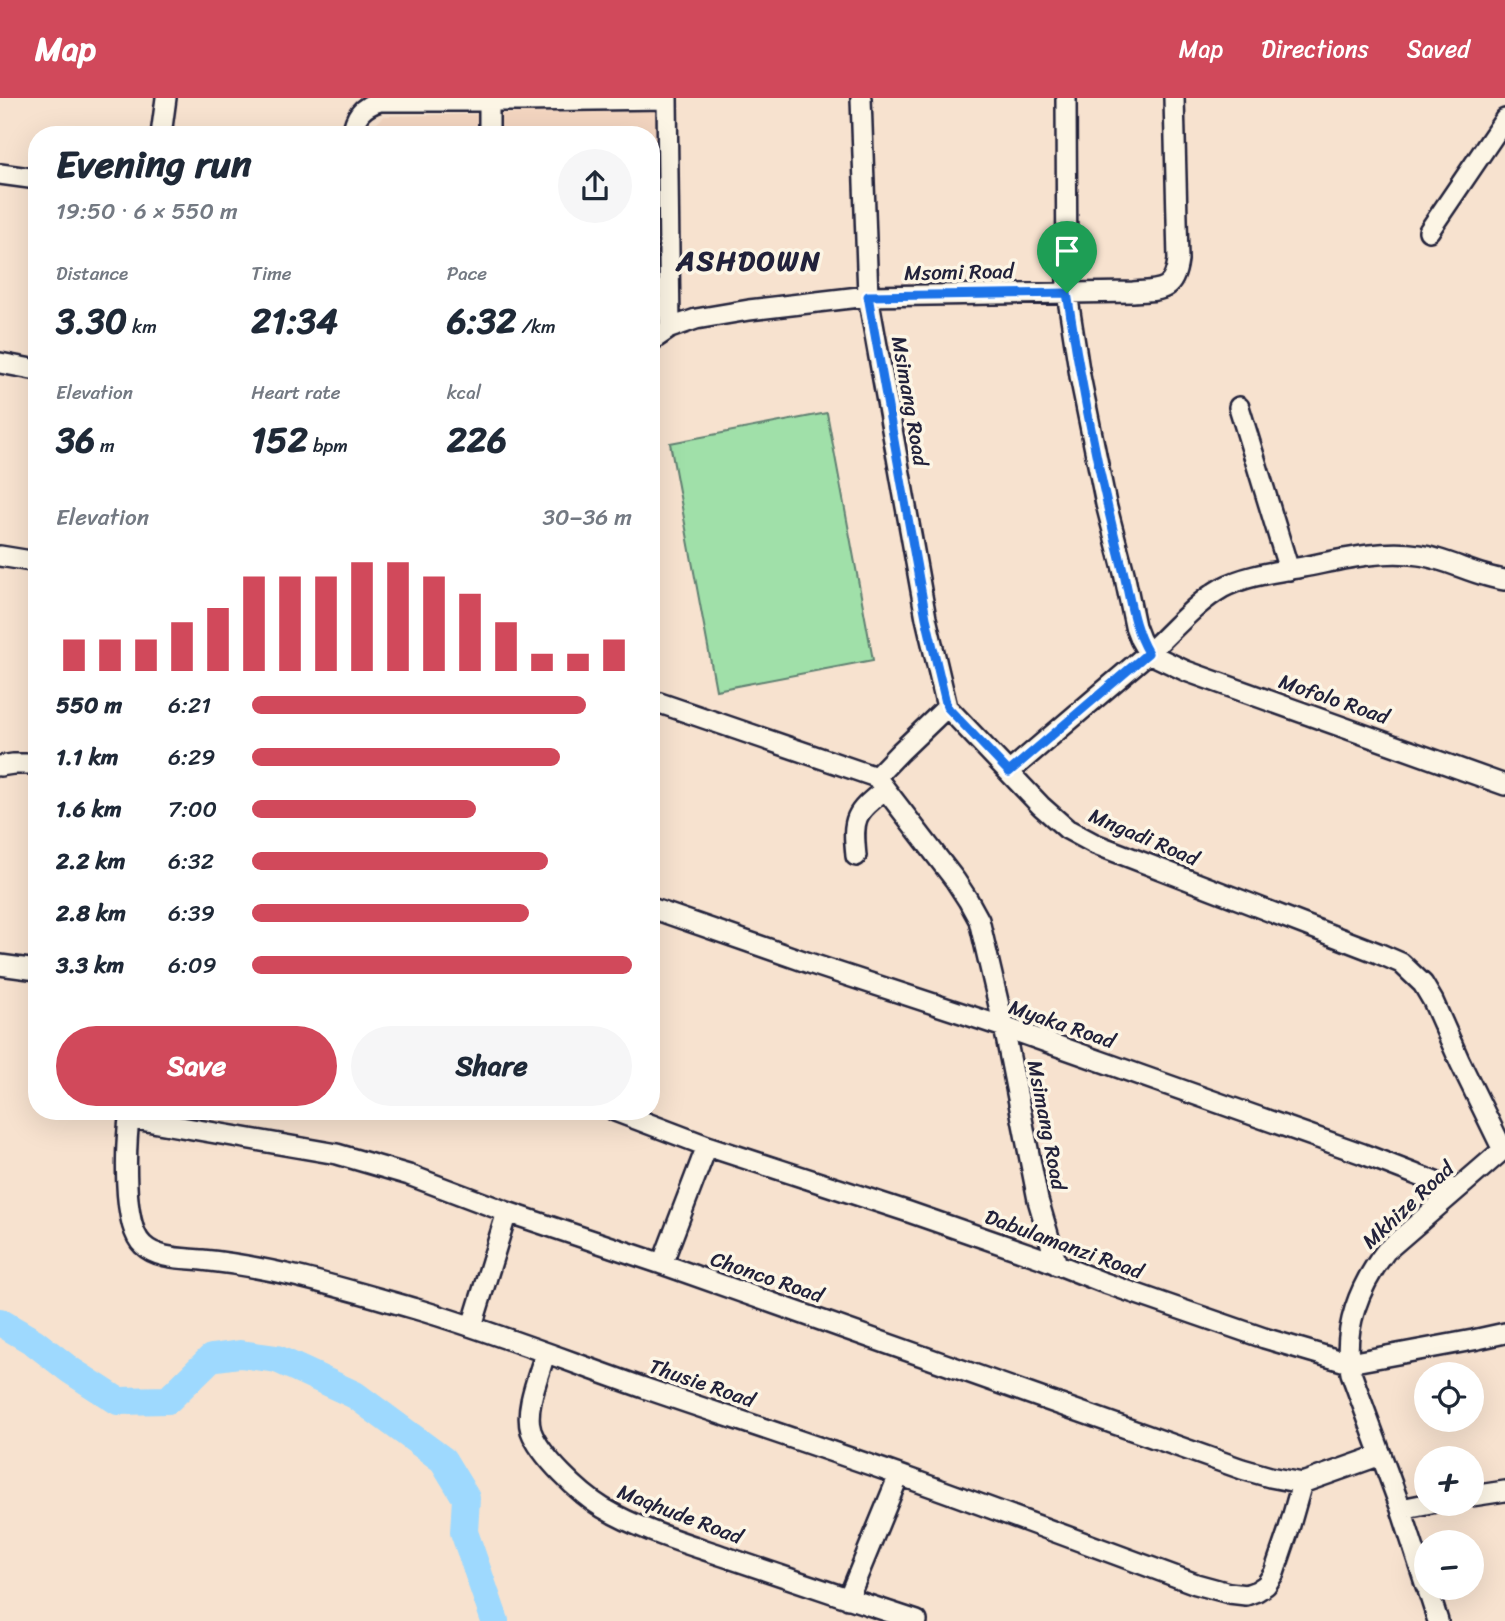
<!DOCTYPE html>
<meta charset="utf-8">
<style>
:root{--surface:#fff;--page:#f6f6f7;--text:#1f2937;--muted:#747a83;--accent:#d1495b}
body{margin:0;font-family:Sriracha,sans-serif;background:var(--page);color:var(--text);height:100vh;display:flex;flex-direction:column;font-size:26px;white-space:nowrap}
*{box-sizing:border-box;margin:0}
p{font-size:23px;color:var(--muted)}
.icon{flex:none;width:38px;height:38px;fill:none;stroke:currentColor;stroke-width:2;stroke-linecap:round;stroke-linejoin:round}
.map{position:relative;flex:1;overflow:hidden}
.drawer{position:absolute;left:28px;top:28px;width:632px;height:994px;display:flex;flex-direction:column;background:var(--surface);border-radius:28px;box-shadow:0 7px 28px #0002}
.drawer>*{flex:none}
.controls{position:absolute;left:1414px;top:1264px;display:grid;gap:14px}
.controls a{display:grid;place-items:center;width:70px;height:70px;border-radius:50%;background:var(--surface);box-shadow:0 7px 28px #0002;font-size:35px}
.pin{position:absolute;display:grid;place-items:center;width:60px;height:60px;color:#fff;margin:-72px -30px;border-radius:50% 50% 50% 0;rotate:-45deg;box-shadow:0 0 7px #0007}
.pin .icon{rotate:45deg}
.round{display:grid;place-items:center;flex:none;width:74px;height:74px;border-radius:37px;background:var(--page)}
.overview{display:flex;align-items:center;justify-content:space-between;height:119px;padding:0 28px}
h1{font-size:38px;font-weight:800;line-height:52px}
.metrics{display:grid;grid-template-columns:repeat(3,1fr);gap:10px;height:119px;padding:7px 28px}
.metrics div{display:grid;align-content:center}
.metrics b{font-size:35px;font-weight:800}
.metrics small{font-size:19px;font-weight:400}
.metrics p{font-size:19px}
.chart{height:196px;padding:14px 28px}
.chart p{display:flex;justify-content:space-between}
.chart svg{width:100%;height:126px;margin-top:7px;stroke:var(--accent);stroke-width:6}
.action{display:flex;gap:14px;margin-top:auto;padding:14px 28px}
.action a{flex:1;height:80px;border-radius:42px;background:var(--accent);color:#fff;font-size:28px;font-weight:800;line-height:80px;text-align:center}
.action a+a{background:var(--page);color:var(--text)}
ul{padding:0 28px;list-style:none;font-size:23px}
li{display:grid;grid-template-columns:112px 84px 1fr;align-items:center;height:52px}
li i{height:18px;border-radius:9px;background:var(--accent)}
header{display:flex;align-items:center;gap:42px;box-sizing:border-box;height:98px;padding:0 35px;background:var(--accent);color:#fff}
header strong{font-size:33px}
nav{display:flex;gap:38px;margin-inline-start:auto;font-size:24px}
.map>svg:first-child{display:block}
.built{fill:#f3d5c0}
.green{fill:#a0e0a9;stroke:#618172;stroke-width:2}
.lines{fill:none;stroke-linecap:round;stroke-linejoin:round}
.river{stroke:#9ed9fe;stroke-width:28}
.minor-casing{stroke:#22223b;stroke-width:24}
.minor{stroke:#fcf5e5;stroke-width:19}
.route-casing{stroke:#fff;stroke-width:14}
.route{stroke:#1a73e8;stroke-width:9}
.labels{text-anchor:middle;stroke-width:7;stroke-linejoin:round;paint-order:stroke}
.street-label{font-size:21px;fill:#22223b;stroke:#fcf5e5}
.district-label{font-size:28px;font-weight:bold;letter-spacing:2px;fill:#22223b;stroke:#fcf5e5}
</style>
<header>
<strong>Map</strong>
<nav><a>Map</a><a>Directions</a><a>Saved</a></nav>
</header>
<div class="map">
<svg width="1505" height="1523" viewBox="0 0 1505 1523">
<rect width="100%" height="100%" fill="#f7e2cf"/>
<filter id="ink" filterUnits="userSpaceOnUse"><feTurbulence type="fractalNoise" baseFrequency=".0143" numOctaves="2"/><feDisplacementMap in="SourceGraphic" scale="14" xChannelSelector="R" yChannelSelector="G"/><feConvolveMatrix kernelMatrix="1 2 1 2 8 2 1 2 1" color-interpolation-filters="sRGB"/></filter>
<g filter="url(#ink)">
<path class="built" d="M661,13L665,225L651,234V37H372L373,29L384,18Z"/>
<path class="green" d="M827,315L873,562L716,592L670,345Z"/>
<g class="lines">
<path class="river" d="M0,1224L34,1244L70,1272L118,1303L168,1302L211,1260L240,1256L277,1261L355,1297L443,1362L466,1400L464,1434L495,1523"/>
<defs>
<path id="minor" d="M667,0L670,230
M861,0L868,198L926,520L947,609L1041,708L1067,731L1095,746L1378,855L1401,865L1423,886L1433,903L1460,964L1503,1052
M1066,0L1067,195L1080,278L1106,406L1124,475L1135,528L1140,541L1148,555
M161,37L166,0
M352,37C355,18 361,9 380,3H522L667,1
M489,37V3
M0,76L37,81
M1429,133L1505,21
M651,243L670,230L696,221L749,212L868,198L1133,194C1161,192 1174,194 1178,162L1174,0
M0,265L37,272
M1239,309L1289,472
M0,458L37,464
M1148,555L1186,573L1214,583L1505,687
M651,602L876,679
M0,668L13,666H37
M1009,674C1055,635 1101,596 1146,557C1170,536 1194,506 1222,490C1246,477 1276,474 1303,469C1340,462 1381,451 1419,457C1448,461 1475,478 1505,482
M876,679L955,782L968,802L979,822L1004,929L1038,1102L1057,1167
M876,679L900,654L947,609
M856,758C852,718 855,716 885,691
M651,810L815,867L1004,929L1363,1056L1456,1092
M0,867L37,872
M130,1013C126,1042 121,1127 143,1147C157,1161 183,1160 202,1162C275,1169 345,1191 416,1211C494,1234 570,1264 647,1291C732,1320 817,1348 902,1378C1000,1413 1098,1450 1196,1486L1229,1495L1246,1497L1257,1493L1266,1487L1274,1475L1288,1434L1302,1385
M615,1013L707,1048L906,1113L1041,1160L1102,1184L1264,1240L1349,1265L1473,1242L1505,1235
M129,1020L337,1056L409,1077L507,1114L662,1166L1242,1371L1270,1379L1302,1385L1381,1357
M662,1166L707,1048
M472,1228L507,1114
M545,1256C539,1277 524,1311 531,1333C540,1358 580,1396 603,1410C640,1432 685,1445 726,1459C790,1481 853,1502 917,1523
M1472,1398L1505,1393
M1401,1411L1431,1405
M1426,1488L1401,1411L1351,1275C1341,1232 1360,1187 1386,1153L1505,1050
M1427,1489L1438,1523
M848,1501L899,1377"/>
</defs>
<use href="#minor" class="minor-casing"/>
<use href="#minor" class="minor"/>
</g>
</g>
<g class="lines" filter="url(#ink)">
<defs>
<path id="route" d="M1067,195C1081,287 1099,378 1122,468C1130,498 1132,528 1148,555L1009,674L947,609L926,520L868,198Z"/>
</defs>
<use href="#route" class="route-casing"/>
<use href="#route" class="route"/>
</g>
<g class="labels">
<g class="street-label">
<text transform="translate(959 174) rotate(-1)" y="7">Msomi Road</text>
<text transform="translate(910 303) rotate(80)" y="7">Msimang Road</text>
<text transform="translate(1334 601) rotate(19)" y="7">Mofolo Road</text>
<text transform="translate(1144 739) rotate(23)" y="7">Mngadi Road</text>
<text transform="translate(1062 926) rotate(19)" y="7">Myaka Road</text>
<text transform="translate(1047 1027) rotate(79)" y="7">Msimang Road</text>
<text transform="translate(1408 1107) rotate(-43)" y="7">Mkhize Road</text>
<text transform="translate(1064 1146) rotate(20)" y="7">Dabulamanzi Road</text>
<text transform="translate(767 1179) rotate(19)" y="7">Chonco Road</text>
<text transform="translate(702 1285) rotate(19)" y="7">Thusie Road</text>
<text transform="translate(680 1416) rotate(21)" y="7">Maqhude Road</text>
</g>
<g class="district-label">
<text x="749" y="172">ASHDOWN</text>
</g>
</g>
</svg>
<div class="controls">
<a><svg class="icon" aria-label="locate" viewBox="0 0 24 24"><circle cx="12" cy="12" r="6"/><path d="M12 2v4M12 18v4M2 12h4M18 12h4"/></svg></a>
<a>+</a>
<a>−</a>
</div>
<div class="pin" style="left:1067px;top:195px;background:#1e9e55"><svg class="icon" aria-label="arrive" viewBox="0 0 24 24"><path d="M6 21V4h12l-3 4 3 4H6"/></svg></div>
<section class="drawer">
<div class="overview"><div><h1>Evening run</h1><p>19:50 · 6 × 550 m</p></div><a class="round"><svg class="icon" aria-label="share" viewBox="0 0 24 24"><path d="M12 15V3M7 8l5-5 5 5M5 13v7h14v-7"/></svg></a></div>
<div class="metrics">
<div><p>Distance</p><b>3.30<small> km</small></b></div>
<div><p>Time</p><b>21:34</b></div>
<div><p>Pace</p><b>6:32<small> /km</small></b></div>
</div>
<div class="metrics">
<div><p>Elevation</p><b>36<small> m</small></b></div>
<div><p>Heart rate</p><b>152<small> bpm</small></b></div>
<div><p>kcal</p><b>226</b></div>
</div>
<div class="chart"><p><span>Elevation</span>30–36 m</p>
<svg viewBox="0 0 160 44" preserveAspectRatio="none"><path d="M5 44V33M15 44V33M25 44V33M35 44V27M45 44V22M55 44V11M65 44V11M75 44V11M85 44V6M95 44V6M105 44V11M115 44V17M125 44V27M135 44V38M145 44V38M155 44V33"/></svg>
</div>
<ul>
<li><b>550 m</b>6:21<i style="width:88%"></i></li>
<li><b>1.1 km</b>6:29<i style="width:81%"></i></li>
<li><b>1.6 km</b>7:00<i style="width:59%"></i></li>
<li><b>2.2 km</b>6:32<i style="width:78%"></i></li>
<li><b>2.8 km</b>6:39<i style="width:73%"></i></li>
<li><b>3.3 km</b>6:09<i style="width:100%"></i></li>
</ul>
<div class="action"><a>Save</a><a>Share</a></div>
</section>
</div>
